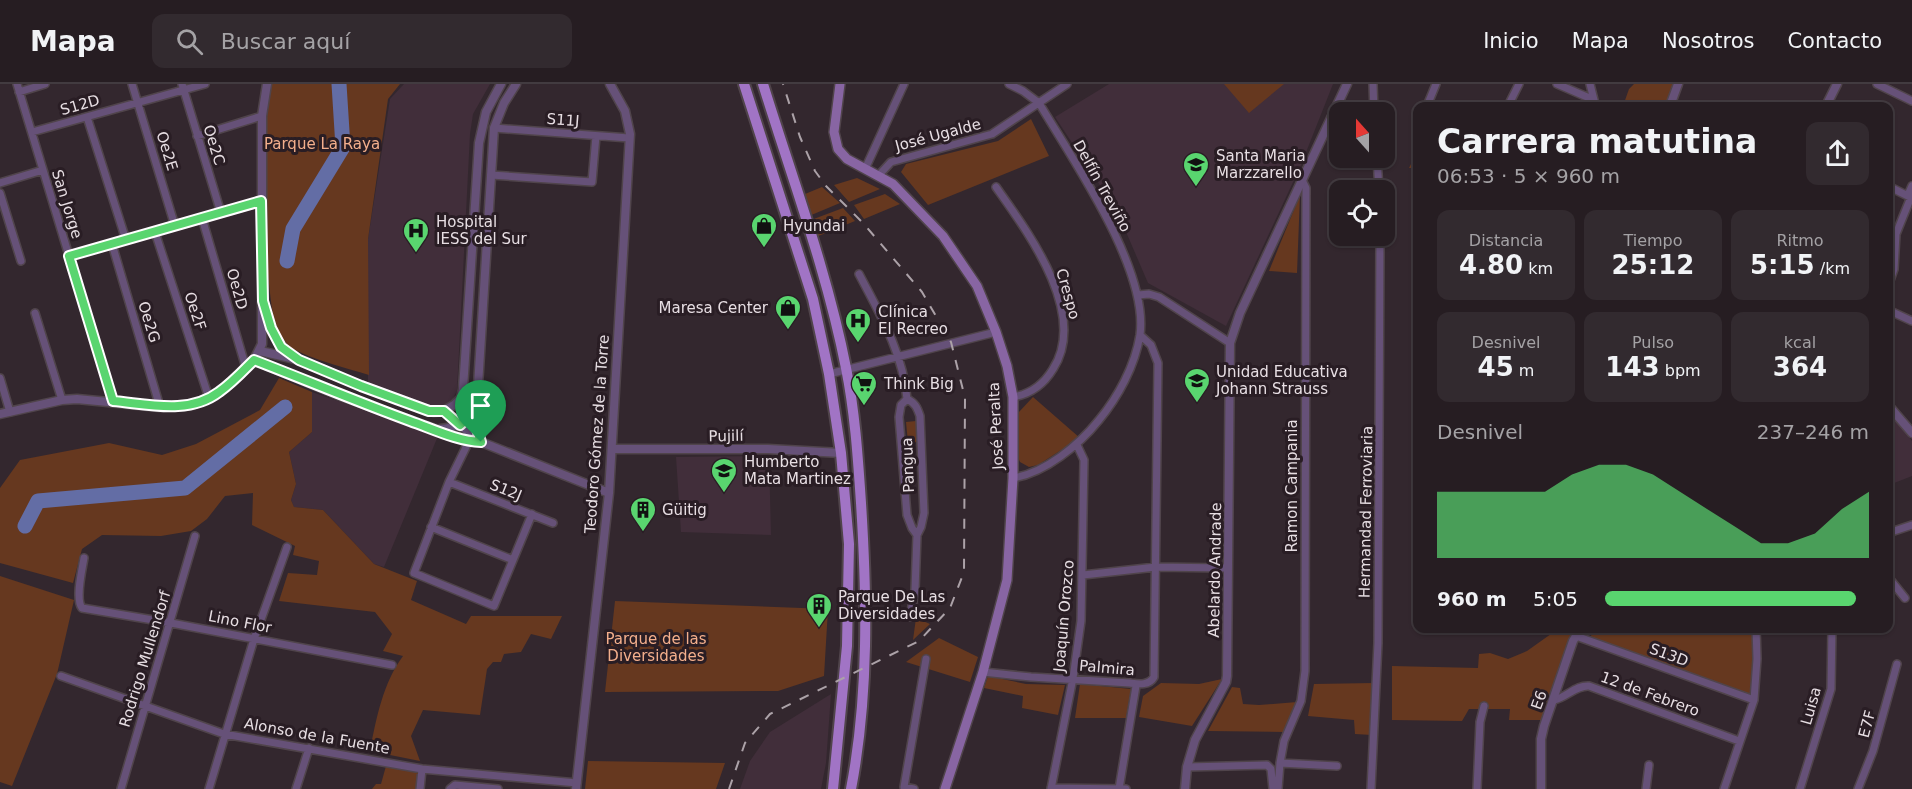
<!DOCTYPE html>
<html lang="es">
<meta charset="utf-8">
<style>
:root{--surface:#261d22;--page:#322a2f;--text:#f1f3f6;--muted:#a4a2a5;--line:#423b40;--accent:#59d56f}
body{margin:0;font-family:"DejaVu Sans",sans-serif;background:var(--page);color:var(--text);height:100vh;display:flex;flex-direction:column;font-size:22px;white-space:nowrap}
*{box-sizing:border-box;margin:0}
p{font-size:20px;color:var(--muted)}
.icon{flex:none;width:33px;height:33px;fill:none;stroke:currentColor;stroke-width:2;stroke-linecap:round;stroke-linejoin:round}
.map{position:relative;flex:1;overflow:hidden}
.side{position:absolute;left:1413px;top:18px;width:480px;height:531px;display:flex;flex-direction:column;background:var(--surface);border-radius:12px;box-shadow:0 2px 4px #0004,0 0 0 2px var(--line)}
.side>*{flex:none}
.needle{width:39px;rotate:339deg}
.buttons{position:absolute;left:1329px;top:18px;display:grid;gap:12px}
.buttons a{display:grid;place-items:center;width:66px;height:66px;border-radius:12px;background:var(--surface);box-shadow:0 2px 4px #0004,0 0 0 2px var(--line);font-size:30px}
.pin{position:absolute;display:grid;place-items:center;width:51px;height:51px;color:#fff;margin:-62px -26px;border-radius:50% 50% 50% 0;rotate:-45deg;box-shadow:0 0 6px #0007}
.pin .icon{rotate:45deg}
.round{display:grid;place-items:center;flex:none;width:63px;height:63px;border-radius:12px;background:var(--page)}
.headline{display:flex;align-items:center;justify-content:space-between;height:102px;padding:0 24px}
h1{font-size:33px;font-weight:700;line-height:45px}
.stats{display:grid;grid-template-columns:repeat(3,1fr);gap:9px;height:102px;padding:6px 24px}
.stats div{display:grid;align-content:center;border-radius:12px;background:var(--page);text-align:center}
.stats b{font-size:26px;font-weight:700}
.stats small{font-size:16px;font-weight:400}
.stats p{font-size:16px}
.chart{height:168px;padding:12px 24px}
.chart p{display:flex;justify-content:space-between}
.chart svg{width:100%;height:108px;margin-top:6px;fill:var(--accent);opacity:.7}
ul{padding:0 24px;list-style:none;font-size:20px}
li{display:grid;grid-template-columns:96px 72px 1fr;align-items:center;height:45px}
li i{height:15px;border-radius:8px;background:var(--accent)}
header{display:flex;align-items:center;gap:36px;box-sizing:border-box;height:84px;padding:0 30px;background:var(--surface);border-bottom:2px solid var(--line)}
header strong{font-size:28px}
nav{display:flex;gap:33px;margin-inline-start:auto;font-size:21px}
.search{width:420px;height:54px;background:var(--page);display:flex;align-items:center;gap:15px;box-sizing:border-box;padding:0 21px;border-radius:12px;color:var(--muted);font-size:22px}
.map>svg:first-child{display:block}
.built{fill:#412e3a}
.green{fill:#66381f}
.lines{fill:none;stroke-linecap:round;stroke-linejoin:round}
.river{stroke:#636da5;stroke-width:15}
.minor-casing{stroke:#50444b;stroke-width:10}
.tertiary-casing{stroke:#50444b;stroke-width:11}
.secondary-casing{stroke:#50444b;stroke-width:12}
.primary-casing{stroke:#50444b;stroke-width:14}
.minor{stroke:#665178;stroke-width:7}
.tertiary{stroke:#665178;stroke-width:8}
.secondary{stroke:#8865a3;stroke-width:9}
.primary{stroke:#a174c5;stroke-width:10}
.rail{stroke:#aca2a8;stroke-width:2;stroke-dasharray:10 10;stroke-linecap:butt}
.route-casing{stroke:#fff;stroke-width:12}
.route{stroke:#59d56f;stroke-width:8}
.labels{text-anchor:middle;stroke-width:6;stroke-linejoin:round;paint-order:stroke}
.street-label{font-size:15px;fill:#e7dee3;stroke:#291d24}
.park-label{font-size:15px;fill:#f4af8c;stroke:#291d24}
.poi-label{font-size:15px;fill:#e7dee3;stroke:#291d24;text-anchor:start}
</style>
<header>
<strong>Mapa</strong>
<div class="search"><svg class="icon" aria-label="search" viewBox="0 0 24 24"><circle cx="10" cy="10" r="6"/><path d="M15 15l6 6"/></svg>Buscar aquí</div>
<nav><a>Inicio</a><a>Mapa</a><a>Nosotros</a><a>Contacto</a></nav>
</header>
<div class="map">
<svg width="1912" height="705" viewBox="0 0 1912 705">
<rect width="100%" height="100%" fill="#33272e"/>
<path class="built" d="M404,0H490L473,30L470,50L457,307L453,315L445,321L436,323L425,322L368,300V155L390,15Z
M1109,0H1333L1301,81L1226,242L1148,199L1117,127L1055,33Z
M312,308L438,352L384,483L374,480L323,426L294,423L291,416L296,400L289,368L312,348Z
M1888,325L1912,357V392L1889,401Z
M769,372L771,451L681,448L676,373Z
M831,610L826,679L821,705H740L750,677L770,648Z"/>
<path class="green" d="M271,0H400L388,15L368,155L369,291C350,285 290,270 280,255C266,236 259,61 264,31C265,21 269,10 271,0Z
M1224,0H1284L1249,29Z
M1634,0H1674L1667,22H1623L1629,5Z
M1031,35L1049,72L928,121L901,88L906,80L998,57Z
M1417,39V84H1409L1412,78L1415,41Z
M857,94L880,105L849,118L834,101Z
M822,103L840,119L809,132L805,110Z
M885,110L900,120L864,135L854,121Z
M1300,111L1297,189L1269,187Z
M843,124L855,137L816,153L811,136Z
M279,294L312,308V348L289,368L296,400L291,416L294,423L323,426L374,480L417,497L411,516L466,540L471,532H562L551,555L531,550L521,568L504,570L501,578H493L487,585L480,631L423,626L411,652L420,677L370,667C376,635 383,599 403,572L383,567L392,550L375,528L279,517L288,489L317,491L319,477L293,471L295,462L252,441L253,409L225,412L207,435L191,447L161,452L102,451L82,465L73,499L0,479V404L20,376L109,359L162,371L196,360L260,326Z
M1033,313L1080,354L1038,381L1029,383L1020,378L1017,371L1018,329Z
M916,337L918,358L908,359L906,338Z
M0,492L74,516L57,590L12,702L0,698Z
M615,517L828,525L824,592L778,607L605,608Z
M916,534L930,540L913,556Z
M1558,545H1577L1570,556L1542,636H1509L1510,625H1469L1462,637L1392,636V582L1478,584L1479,570L1490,569L1508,575L1527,567Z
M1599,545H1752L1754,598L1749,611L1588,554Z
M939,554L978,573L970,598L906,578Z
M988,592L1026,600L1065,601L1058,631L1022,624L1023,612L984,604Z
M1222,595L1192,642L1139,633L1143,612L1161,599L1199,600Z
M1374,599L1372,651L1355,650L1354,636L1308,632L1314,600Z
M1080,600L1131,605L1126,634H1075Z
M1232,603L1240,604L1243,620L1259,621L1297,618L1289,640L1284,648L1208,647Z
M588,677L725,679L716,705H585Z
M386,682L422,688L417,705H372L376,700H381Z"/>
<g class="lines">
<path class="river" d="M287,177L293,145L343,63L339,0
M25,442L38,417L185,404L285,323"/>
<defs>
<path id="minor" d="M17,0L113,317
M132,0L175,142
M182,0L221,129
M1009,0L1023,7L1039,19C1073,76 1149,185 1140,251C1135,282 1118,313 1099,336C1079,361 1045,389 1013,394
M1373,0L1374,28
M1557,0L1594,16
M1590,0L1594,16
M1877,0L1912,17
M19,8L45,0
M1427,22L1436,0
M1508,22L1519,0
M87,33L126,156
M494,44L629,54
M32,48L205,0
M197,52L262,32
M1377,74L1379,106
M866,83L904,0
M491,91L592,98L596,52
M879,91L891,78L992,50L1067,0
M0,99L43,86
M1888,102L1912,114
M996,103C1027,147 1089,229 1053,285C1044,300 1031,310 1013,313
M0,109L21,177
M1908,111L1912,102
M202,134L246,284
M155,148L209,314
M112,160L160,323
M69,172L261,118
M859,190C880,230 903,269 907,315L901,321L899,333L907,431L912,444L917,451
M1888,202L1894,185L1896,150L1911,113
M1138,211L1149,210L1159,213L1230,259
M1888,226L1912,237
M35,229L62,316
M829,290L996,248
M0,294L10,328
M907,315C915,319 917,323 920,332L924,429L921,443L917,451L915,506L910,533
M469,357L449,398L414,489L494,522L532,430
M449,398L553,439
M431,443L513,476
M1888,449L1912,441
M84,474C82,486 75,515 82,524L171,539L392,581
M1083,491L1156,483L1224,484
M1888,493L1905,514
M1576,552L1754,616
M983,588L1031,593L1130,599C1138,600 1149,602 1154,593L1158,279L1151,261L1140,251
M61,592L224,650L422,685L577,699
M1554,616C1567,613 1576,601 1589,602L1739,657
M1280,679L1337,682
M1187,683L1267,681L1271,685L1273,705
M1051,704L1126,705
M121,705L195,452
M209,705L254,555L287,463
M296,705L309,664
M420,705L422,685
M450,705L455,701L498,705
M914,705L904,703L926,575
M1051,705L1073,594L1081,537L1084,376L1077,361
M1119,705L1136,602
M1278,705L1280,679L1284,657L1301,617L1305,587L1306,104L1302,96
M1371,705L1378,559L1380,152
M1477,705L1480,638L1484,622
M1646,705L1649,681
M1724,705L1754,616L1757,575L1756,544
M1800,705L1831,605L1832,544
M1858,705L1873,667L1897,580"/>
<path id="tertiary" d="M1670,22L1678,0
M1826,22L1837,0
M266,226C271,245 277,262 294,273
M260,267L299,276L361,302L434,328L444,327L454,321L461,314L463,305L479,59L486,28L501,0
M254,276L338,311L469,357L481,358L609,409
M1888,321L1912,349
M444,327L480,358
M0,330L62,316L77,315L160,323L192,321L220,308L254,276L262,260V32L267,0
M440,345C457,344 470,337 477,321
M481,358L477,345V318L494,44L504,19L516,0
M612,365H768L841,369
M576,705L609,409L630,50L625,27L610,0
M1185,705L1187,683L1195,656L1226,598L1227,592L1230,259L1240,229L1347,0
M1541,705V655L1544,642L1573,557L1576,552L1586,544"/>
<path id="secondary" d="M840,0L834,48L838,65L847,75L893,100L943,152L977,202L996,248L1007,282L1013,313V394L1007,496L983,588L945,705"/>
<path id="primary" d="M744,0L813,215L829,290L841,369L849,460L847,562L833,705
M763,0C792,94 827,187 846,284C855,328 858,375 861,419C867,514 869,611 851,705"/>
</defs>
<use href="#minor" class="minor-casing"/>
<use href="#tertiary" class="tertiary-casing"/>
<use href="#secondary" class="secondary-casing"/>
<use href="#primary" class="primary-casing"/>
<use href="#minor" class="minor"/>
<use href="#tertiary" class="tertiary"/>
<use href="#secondary" class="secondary"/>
<use href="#primary" class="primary"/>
<path class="rail" d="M729,705L745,659L770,630L919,557L950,524L964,488L965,314L951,258L922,208L863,139L826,102L815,87L800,53L783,0"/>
</g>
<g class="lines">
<defs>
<path id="route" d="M261,117L263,217L271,244L281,263L299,276L361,302L429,327H444L460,341L471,331L477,318V345L481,358C457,357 433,345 410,337C358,318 306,296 254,276C243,287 232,299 219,308C189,331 148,320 113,317L69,172Z"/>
</defs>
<use href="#route" class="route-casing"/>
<use href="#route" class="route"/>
</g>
<defs>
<symbol id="university-pin" viewBox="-11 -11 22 30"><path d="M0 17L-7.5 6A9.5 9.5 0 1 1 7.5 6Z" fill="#59d56f" stroke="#291d24"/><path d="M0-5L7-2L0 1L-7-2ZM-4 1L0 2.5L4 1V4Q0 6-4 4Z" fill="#111"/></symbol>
<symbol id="shop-pin" viewBox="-11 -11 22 30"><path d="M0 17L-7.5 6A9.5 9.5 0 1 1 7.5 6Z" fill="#59d56f" stroke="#291d24"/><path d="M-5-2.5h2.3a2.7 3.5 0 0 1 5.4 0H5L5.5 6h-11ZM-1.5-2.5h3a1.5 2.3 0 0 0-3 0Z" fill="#111"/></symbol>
<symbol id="hospital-pin" viewBox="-11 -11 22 30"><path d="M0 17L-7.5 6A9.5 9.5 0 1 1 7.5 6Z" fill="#59d56f" stroke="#291d24"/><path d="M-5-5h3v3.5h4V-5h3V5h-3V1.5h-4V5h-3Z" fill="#111"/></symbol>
<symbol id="school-pin" viewBox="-11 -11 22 30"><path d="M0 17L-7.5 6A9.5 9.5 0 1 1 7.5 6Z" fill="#59d56f" stroke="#291d24"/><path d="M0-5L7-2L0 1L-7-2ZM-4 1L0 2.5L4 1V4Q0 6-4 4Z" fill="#111"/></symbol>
<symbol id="supermarket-pin" viewBox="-11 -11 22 30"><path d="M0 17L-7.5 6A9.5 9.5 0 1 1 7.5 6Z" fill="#59d56f" stroke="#291d24"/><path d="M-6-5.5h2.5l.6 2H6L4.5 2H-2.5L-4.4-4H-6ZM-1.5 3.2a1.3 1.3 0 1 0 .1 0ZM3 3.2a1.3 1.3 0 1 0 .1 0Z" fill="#111"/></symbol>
<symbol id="building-pin" viewBox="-11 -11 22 30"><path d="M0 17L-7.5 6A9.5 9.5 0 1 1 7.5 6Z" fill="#59d56f" stroke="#291d24"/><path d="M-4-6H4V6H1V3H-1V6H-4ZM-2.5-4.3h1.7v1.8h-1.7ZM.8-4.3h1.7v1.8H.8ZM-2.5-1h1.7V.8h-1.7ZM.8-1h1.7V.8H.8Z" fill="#111"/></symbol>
</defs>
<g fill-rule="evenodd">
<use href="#university-pin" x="1181" y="66" width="30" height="40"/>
<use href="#shop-pin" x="749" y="127" width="30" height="40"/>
<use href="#hospital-pin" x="401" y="132" width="30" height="40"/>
<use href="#shop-pin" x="773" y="209" width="30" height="40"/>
<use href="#hospital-pin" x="843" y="222" width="30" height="40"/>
<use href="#school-pin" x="1182" y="282" width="30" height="40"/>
<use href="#supermarket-pin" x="849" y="285" width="30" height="40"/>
<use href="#school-pin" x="709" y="372" width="30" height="40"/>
<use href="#building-pin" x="628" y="411" width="30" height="40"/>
<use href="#building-pin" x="804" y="507" width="30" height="40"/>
</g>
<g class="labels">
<g class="street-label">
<text transform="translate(80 21) rotate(-16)" y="5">S12D</text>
<text transform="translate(563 36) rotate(4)" y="5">S11J</text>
<text transform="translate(938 51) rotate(-15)" y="5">José Ugalde</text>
<text transform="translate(214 61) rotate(73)" y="5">Oe2C</text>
<text transform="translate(167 67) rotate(73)" y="5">Oe2E</text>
<text transform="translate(1102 102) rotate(61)" y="5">Delfín Treviño</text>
<text transform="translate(67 120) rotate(73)" y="5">San Jorge</text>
<text transform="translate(237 205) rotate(74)" y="5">Oe2D</text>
<text transform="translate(1068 210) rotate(74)" y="5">Crespo</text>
<text transform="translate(195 227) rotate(72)" y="5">Oe2F</text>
<text transform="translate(149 238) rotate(73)" y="5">Oe2G</text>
<text transform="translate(996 342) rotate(-93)" y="5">José Peralta</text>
<text transform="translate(597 350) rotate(-86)" y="5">Teodoro Gómez de la Torre</text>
<text transform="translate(726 352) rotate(-1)" y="5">Pujilí</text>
<text transform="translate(908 381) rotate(-92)" y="5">Pangua</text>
<text transform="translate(1292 402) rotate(-90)" y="5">Ramon Campania</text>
<text transform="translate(506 406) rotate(22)" y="5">S12J</text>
<text transform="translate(1366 428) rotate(-89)" y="5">Hermandad Ferroviaria</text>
<text transform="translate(1215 486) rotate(-89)" y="5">Abelardo Andrade</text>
<text transform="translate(1064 532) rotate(-85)" y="5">Joaquín Orozco</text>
<text transform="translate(240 538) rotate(11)" y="5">Lino Flor</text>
<text transform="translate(1669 571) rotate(20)" y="5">S13D</text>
<text transform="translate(145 575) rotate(-73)" y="5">Rodrigo Mullendorf</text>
<text transform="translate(1107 584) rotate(5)" y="5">Palmira</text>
<text transform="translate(1650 610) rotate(20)" y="5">12 de Febrero</text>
<text transform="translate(1539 616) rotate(-70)" y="5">E6</text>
<text transform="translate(1811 622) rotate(-74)" y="5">Luisa</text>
<text transform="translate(1867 640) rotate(-75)" y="5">E7F</text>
<text transform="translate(317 652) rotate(10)" y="5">Alonso de la Fuente</text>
</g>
<g class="park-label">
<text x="322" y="65">Parque La Raya</text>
<text x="656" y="560">Parque de las<tspan x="656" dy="17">Diversidades</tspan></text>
</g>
<g class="poi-label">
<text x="1216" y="77">Santa Maria<tspan x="1216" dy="17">Marzzarello</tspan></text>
<text x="436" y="143">Hospital<tspan x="436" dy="17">IESS del Sur</tspan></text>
<text x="783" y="147">Hyundai</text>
<text x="768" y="229" text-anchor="end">Maresa Center</text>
<text x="878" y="233">Clínica<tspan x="878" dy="17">El Recreo</tspan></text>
<text x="1216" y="293">Unidad Educativa<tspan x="1216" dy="17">Johann Strauss</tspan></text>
<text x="884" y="305">Think Big</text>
<text x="744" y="383">Humberto<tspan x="744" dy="17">Mata Martinez</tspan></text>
<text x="662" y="431">Güitig</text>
<text x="838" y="518">Parque De Las<tspan x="838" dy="17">Diversidades</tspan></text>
</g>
</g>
</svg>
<div class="buttons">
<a><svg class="needle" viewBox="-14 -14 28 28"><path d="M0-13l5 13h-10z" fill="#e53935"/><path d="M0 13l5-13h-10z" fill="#a4a2a5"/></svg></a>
<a><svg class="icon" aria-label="locate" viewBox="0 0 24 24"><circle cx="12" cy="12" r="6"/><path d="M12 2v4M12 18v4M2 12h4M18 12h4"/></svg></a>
</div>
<div class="pin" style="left:481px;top:358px;background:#1e9e55"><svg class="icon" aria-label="arrive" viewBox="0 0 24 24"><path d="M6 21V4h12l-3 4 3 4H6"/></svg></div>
<section class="side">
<div class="headline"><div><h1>Carrera matutina</h1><p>06:53 · 5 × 960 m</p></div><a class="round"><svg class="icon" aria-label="share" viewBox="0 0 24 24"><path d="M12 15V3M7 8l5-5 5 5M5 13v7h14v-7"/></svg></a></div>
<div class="stats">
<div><p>Distancia</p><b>4.80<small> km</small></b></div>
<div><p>Tiempo</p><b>25:12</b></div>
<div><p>Ritmo</p><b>5:15<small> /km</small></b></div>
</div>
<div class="stats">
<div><p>Desnivel</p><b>45<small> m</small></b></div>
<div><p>Pulso</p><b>143<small> bpm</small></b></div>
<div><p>kcal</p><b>364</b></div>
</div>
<div class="chart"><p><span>Desnivel</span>237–246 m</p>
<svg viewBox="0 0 160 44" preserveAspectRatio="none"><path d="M0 44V17L10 17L20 17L30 17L40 17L50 10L60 6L70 6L80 10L90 17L100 24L110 31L120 38L130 38L140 34L150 24L160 17V44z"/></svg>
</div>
<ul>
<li><b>960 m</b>5:05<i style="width:95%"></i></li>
</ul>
</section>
</div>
